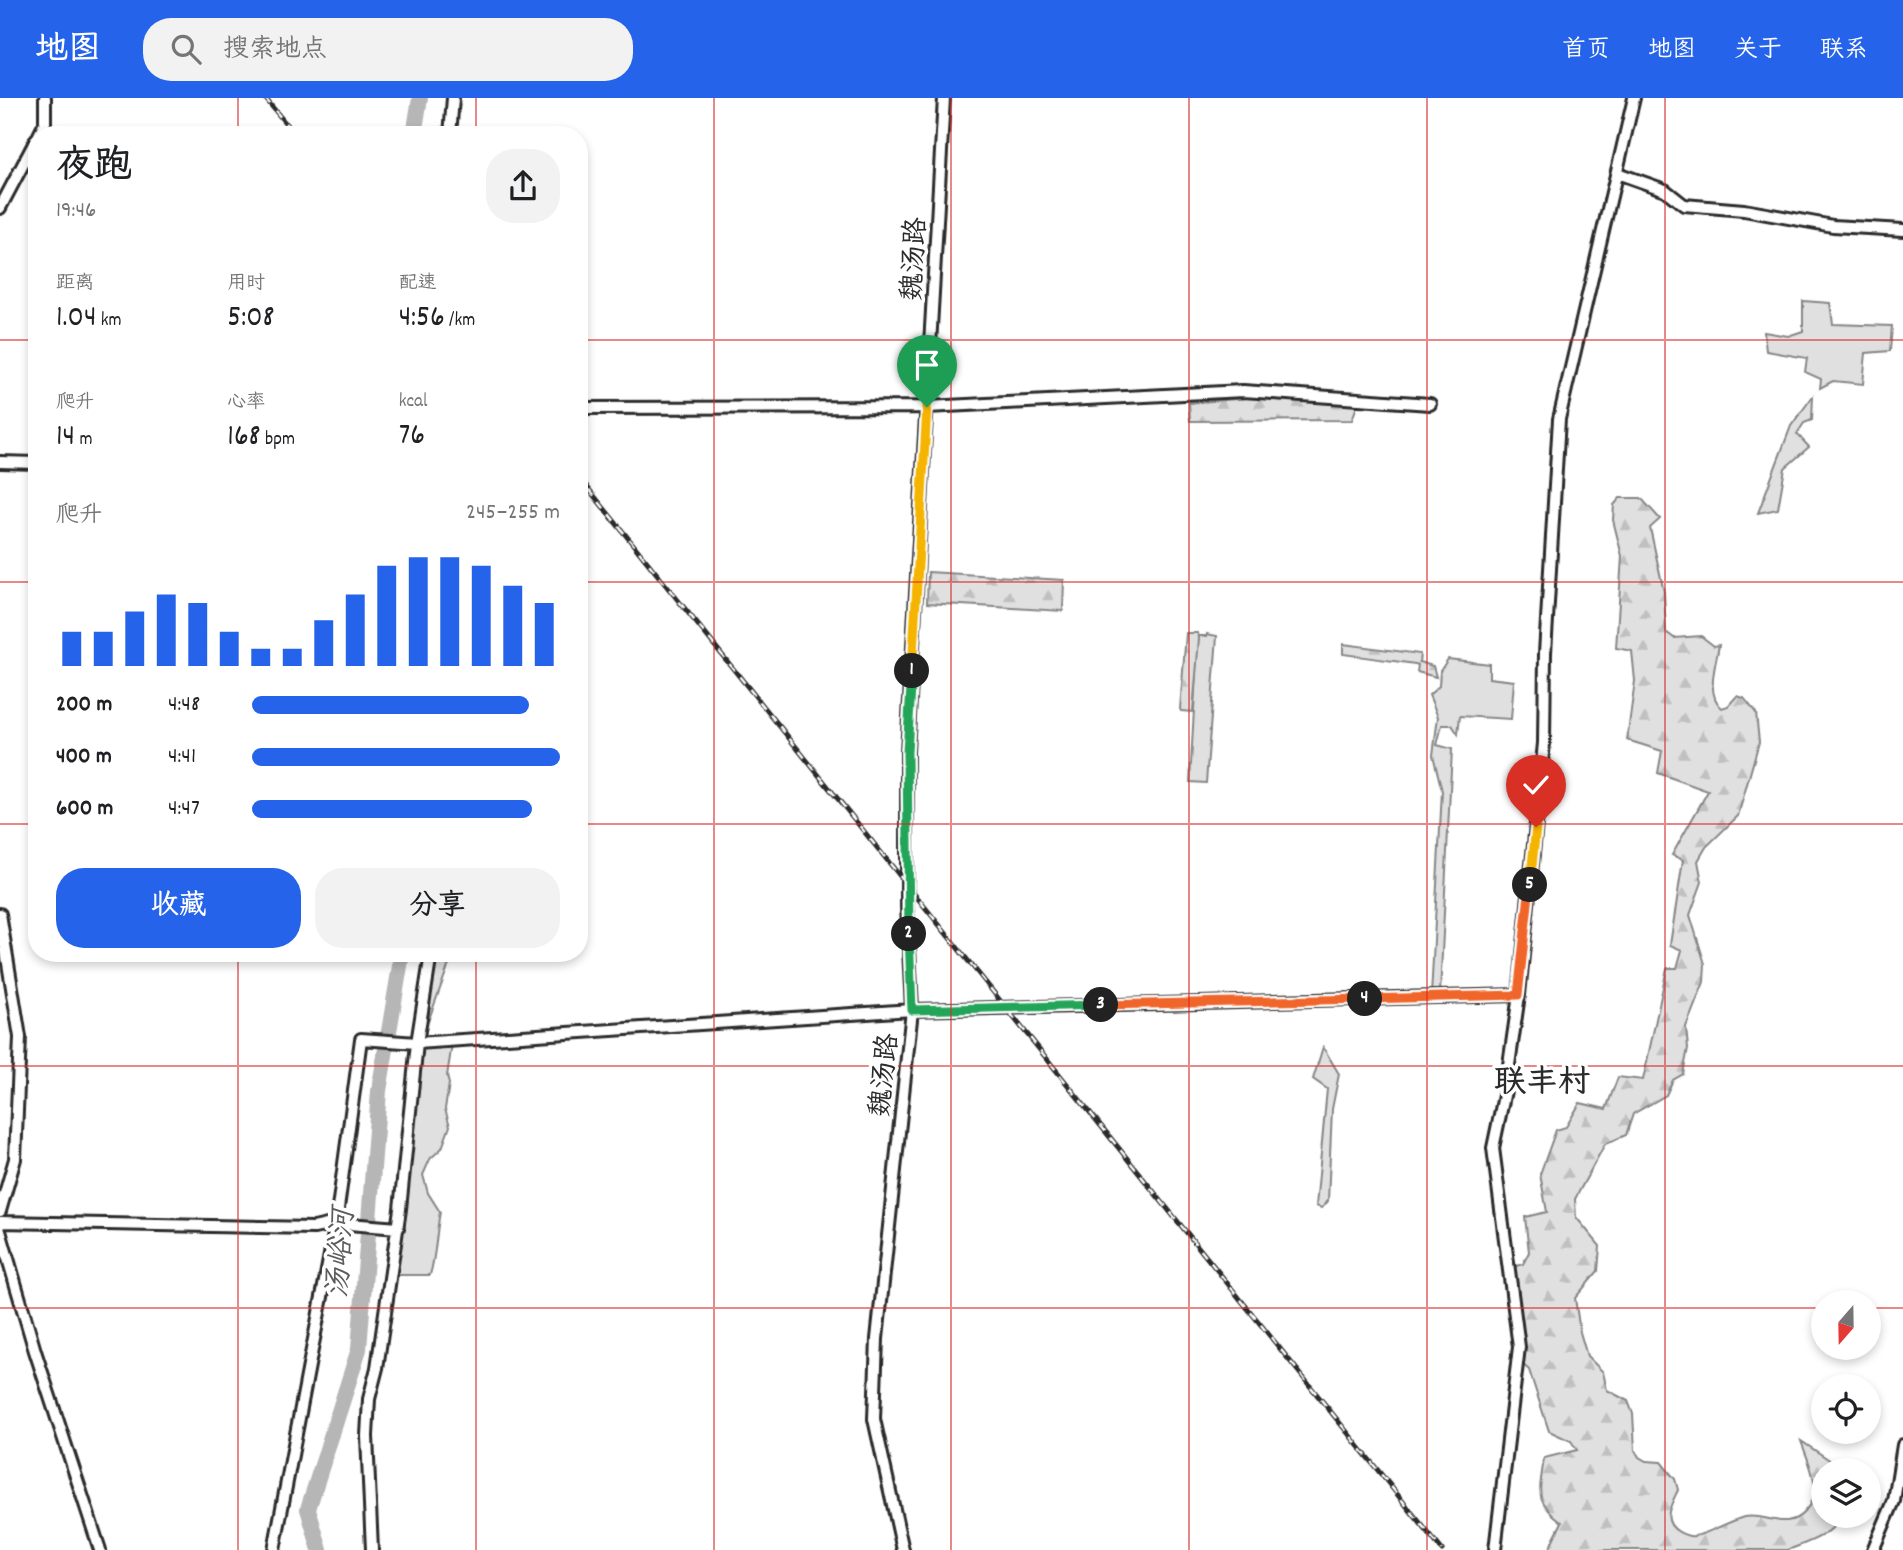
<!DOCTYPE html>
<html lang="zh">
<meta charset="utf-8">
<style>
:root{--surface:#fff;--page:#f2f2f2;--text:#202124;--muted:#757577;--accent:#2563eb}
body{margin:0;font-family:Dekko,"LXGW WenKai TC",sans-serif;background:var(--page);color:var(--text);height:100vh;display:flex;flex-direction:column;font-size:26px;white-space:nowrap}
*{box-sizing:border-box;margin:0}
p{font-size:23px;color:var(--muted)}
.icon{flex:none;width:38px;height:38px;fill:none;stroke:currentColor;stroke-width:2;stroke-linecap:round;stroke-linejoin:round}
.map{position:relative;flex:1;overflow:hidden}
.drawer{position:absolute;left:28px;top:28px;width:560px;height:836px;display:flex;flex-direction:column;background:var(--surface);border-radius:28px;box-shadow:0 4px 10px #0003}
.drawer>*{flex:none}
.needle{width:46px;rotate:200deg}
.fabs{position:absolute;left:1811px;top:1192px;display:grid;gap:14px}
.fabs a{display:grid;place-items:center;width:70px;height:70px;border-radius:50%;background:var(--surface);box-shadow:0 4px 10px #0003;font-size:35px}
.pin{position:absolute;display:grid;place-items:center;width:60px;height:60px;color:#fff;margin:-72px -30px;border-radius:50% 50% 50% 0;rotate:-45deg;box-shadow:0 0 7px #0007}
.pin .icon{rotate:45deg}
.km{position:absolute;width:35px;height:35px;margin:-18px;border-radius:50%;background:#222;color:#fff;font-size:19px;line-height:35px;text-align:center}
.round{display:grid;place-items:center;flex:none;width:74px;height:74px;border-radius:28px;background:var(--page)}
.summary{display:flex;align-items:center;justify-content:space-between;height:119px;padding:0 28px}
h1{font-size:38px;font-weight:600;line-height:52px}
.metrics{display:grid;grid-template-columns:repeat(3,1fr);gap:10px;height:119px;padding:7px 28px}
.metrics div{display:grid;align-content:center}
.metrics b{font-size:30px;font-weight:600}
.metrics small{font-size:19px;font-weight:400}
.metrics p{font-size:19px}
.chart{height:196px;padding:14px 28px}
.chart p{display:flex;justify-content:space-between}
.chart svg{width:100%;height:126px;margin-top:7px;stroke:var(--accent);stroke-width:6}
.cta{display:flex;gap:14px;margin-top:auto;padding:14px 28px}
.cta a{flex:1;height:80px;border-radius:28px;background:var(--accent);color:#fff;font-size:28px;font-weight:600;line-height:80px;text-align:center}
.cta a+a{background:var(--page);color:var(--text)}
ul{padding:0 28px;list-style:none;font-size:23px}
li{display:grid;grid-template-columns:112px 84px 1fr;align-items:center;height:52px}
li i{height:18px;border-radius:9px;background:var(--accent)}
header{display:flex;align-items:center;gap:42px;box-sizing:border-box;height:98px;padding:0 35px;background:var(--accent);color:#fff}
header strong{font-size:33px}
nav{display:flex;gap:38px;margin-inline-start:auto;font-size:24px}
.search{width:490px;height:63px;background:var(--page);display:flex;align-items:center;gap:18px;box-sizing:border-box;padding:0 24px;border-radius:28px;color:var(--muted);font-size:26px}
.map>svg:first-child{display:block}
.grass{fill:#e0e0e0;stroke:#868686;stroke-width:2}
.forest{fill:url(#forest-firs);stroke:#868686;stroke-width:2}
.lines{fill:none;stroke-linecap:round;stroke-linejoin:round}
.river{stroke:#b6b6b6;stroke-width:16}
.minor-casing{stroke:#2b2b2b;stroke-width:16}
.minor{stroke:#fff;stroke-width:10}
.rail-casing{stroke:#2b2b2b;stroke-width:5}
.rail{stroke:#fff;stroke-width:2.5;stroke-dasharray:8;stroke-linecap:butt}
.split-1-casing{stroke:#fff;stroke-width:14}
.split-2-casing{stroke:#fff;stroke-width:14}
.split-3-casing{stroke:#fff;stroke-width:14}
.split-4-casing{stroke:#fff;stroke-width:14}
.split-5-casing{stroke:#fff;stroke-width:14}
.split-6-casing{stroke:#fff;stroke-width:14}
.split-1{stroke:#f5b400;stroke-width:9}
.split-2{stroke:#22a559;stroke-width:9}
.split-3{stroke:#22a559;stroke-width:9}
.split-4{stroke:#f0652b;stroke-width:9}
.split-5{stroke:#f0652b;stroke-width:9}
.split-6{stroke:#f5b400;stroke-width:9}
.grid{fill:none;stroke:#d62828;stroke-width:2;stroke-opacity:0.55}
.labels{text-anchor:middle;stroke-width:7;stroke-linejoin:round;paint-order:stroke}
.street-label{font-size:28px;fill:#2b2b2b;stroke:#fff}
.water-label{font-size:30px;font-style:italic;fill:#5c5c5c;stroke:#fff}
.quarter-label{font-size:32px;font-weight:bold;fill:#2b2b2b;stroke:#fff}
</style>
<header>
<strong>地图</strong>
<div class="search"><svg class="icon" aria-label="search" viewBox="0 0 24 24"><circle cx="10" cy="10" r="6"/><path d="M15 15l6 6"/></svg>搜索地点</div>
<nav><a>首页</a><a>地图</a><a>关于</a><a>联系</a></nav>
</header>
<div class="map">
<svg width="1903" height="1452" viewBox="0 0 1903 1452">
<defs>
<pattern id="forest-firs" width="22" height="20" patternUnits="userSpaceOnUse" patternTransform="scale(1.75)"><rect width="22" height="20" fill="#e0e0e0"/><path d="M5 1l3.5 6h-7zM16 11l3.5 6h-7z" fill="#c0c0c0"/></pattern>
</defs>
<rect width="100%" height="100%" fill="#fff"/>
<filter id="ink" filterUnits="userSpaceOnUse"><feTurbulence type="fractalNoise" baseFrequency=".0143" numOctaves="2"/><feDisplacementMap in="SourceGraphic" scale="14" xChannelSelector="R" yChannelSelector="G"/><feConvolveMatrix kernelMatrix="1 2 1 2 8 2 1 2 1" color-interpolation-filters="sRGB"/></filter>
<g filter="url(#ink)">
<path class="grass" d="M1803,203L1830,205L1833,226L1892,228L1890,253L1866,255L1863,286L1833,283L1820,290L1821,281L1805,274L1807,260L1766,253L1764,234L1788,238L1803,233Z
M1813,298L1812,322L1804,325L1797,336L1809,349L1785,370L1778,411L1758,415L1791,328Z
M1207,536L1217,538L1206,685L1190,684L1198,538H1207Z
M1448,561L1489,566V580L1514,583L1511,621L1460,618L1458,636L1452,627H1442L1437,647L1452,651L1440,896L1431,898L1442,693L1433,657L1438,619L1429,597L1439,588L1440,573Z
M435,856H446L449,866L425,932Z
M452,946L447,978L449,986L445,1011L450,1028L442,1050L430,1061L423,1077L428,1095L440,1114C436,1135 436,1157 430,1177H393L422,953L424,950Z
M1323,949L1339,976L1332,1011L1328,1103L1322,1110L1316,1108L1327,991L1313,981Z"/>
<path class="forest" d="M1270,298L1359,302L1352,322L1190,323L1189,305Z
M1620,400H1641L1660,421L1650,430L1664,494L1666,534L1674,540L1701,538L1714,548L1719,547C1716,566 1705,596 1722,610L1728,608L1737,598L1744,600L1756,615L1759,644L1738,718L1706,749L1698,763L1702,784L1690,817L1705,866L1704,884L1686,929L1688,950L1683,976L1673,982L1666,997L1633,1016L1626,1037L1605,1046L1575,1101L1576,1119L1600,1148L1598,1173L1575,1200L1580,1234L1587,1258L1603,1274L1607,1292L1628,1303L1633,1316L1635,1352L1639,1359L1646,1363L1661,1364L1675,1381L1678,1392C1671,1407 1660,1423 1679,1434C1683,1436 1688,1439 1694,1438C1706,1437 1729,1423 1744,1419C1760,1416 1772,1424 1787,1423C1795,1422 1800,1419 1805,1413C1824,1392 1809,1366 1801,1343L1831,1363L1837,1372H1824V1418H1842C1832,1437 1808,1444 1788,1452H1550C1551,1442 1557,1435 1562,1424C1533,1402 1540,1393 1544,1360L1577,1352L1571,1343L1549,1333L1529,1272L1520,1264L1510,1170L1523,1166L1529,1154L1525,1119L1547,1114L1540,1076L1556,1032L1566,1029L1580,1005L1606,1011L1618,979L1643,982L1667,870H1677L1682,852L1670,847L1683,762L1672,757L1708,693L1658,675L1662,653L1627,642L1635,583L1632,553L1616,550L1622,458L1613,422L1614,407Z
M928,474L1064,482L1063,513L927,505Z
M1186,535H1198L1199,540L1193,614L1181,613L1180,611Z
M1343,546L1420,556L1419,564L1433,568L1436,579L1417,574L1418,567L1415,566L1343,556Z"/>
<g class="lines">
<path class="river" d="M414,37L420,0
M320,1452L308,1411L359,1251L379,993L402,856"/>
<defs>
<path id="minor" d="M39,37L45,25V0
M450,37L453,0
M1617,75L1665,92L1684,107L1744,112L1833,128L1903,132
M0,110L37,40
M579,310L927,309L1243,293L1430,306
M0,364L37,365
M0,816L20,939L15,1061L0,1113
M0,1124L314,1130L336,1125L398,1130
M0,1133L35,1253L100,1452
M274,1452L336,1125L361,941L417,945L912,912L1519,897
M372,1452L367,1338L369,1301L377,1270L400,1111L417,945L431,856
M903,1452L874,1321L877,1241L912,912L907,809V654L944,0
M1495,1452L1519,1249L1493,1050L1506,988L1519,897L1544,645L1545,555L1559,321L1634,0
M1873,1452L1894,1403L1903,1347"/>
</defs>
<use href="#minor" class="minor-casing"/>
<use href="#minor" class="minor"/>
<defs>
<path id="rail" d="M265,0L295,37
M579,379L1442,1452"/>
</defs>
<use href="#rail" class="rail-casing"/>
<use href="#rail" class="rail"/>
</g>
</g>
<g class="lines" filter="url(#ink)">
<defs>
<path id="split-1" d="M912,573L927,309"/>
<path id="split-2" d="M909,836L907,654L912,573"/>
<path id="split-3" d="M909,836L912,912L1101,907"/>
<path id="split-4" d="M1101,907L1365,901"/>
<path id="split-5" d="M1365,901L1518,897L1530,787"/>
<path id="split-6" d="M1530,787L1536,729"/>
</defs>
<use href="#split-1" class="split-1-casing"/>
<use href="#split-2" class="split-2-casing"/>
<use href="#split-3" class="split-3-casing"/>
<use href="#split-4" class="split-4-casing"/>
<use href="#split-5" class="split-5-casing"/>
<use href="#split-6" class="split-6-casing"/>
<use href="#split-1" class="split-1"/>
<use href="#split-2" class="split-2"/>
<use href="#split-3" class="split-3"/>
<use href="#split-4" class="split-4"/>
<use href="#split-5" class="split-5"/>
<use href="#split-6" class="split-6"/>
</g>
<path class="grid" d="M238,0V37M476,0V37M714,0V1452M951,0V1452M1189,0V1452M1427,0V1452M1665,0V1452M0,242H37M579,242H1903M0,484H37M579,484H1903M0,726H37M579,726H1903M238,856V1452M476,856V1452M0,968H1903M0,1210H1824M1869,1210H1903"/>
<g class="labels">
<g class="street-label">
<text transform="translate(912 161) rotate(-87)" y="10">魏汤路</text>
<text transform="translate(882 977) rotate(-84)" y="10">魏汤路</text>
</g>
<g class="water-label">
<text transform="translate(339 1155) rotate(-86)" y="10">汤峪河</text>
</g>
<g class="quarter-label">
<text x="1542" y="993">联丰村</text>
</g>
</g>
</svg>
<div class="fabs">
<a><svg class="needle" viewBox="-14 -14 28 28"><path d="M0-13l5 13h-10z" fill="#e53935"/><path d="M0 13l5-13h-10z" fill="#757577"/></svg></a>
<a><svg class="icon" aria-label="locate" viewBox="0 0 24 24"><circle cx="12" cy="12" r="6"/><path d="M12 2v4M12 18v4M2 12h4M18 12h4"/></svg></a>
<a><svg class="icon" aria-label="layers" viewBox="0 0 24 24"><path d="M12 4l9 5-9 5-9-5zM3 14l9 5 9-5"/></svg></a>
</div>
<div class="pin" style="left:927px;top:309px;background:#1e9e55"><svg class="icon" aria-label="arrive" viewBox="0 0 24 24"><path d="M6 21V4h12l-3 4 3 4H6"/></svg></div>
<div class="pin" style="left:1536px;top:729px;background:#d93025"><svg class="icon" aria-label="check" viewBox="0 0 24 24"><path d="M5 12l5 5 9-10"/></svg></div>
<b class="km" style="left:912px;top:573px">1</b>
<b class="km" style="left:909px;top:836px">2</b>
<b class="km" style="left:1101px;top:907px">3</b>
<b class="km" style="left:1365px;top:901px">4</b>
<b class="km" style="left:1530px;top:787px">5</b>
<section class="drawer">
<div class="summary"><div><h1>夜跑</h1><p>19:46</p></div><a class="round"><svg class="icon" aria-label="share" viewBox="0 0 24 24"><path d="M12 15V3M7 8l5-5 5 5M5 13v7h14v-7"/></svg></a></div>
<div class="metrics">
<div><p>距离</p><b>1.04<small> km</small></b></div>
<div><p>用时</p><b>5:08</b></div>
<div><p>配速</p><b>4:56<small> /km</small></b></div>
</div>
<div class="metrics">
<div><p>爬升</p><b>14<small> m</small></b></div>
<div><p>心率</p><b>168<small> bpm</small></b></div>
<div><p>kcal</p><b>76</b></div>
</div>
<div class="chart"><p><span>爬升</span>245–255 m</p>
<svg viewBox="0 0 160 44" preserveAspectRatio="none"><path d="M5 44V32M15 44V32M25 44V25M35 44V19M45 44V22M55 44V32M65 44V38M75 44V38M85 44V28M95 44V19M105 44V9M115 44V6M125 44V6M135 44V9M145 44V16M155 44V22"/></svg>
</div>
<ul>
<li><b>200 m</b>4:48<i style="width:90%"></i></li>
<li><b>400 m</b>4:41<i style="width:100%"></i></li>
<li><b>600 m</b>4:47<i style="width:91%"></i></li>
</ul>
<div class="cta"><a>收藏</a><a>分享</a></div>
</section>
</div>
